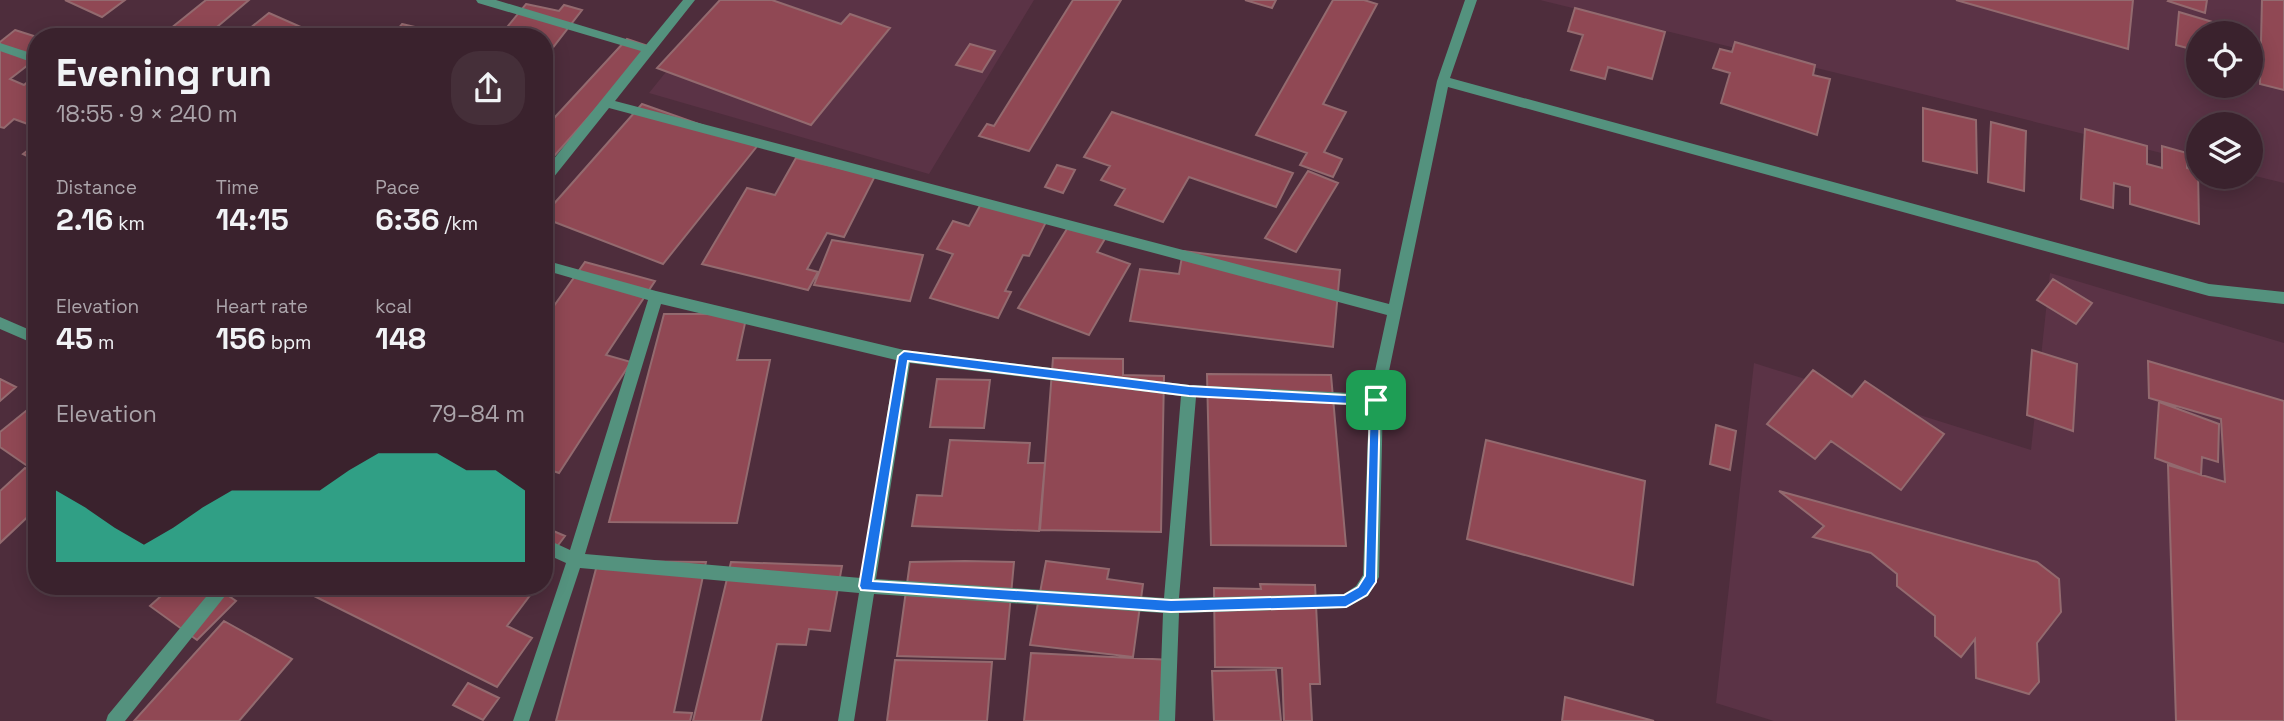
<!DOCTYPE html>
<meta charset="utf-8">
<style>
:root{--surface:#3a222d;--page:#452f39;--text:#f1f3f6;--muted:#aba4aa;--line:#543f49;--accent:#2dd5ab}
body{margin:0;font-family:"Space Grotesk",sans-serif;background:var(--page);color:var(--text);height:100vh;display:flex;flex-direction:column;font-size:26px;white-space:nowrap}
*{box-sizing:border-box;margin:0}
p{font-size:23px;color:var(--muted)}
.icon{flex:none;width:38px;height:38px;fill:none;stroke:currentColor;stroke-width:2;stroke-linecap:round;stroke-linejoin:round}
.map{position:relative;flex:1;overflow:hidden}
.drawer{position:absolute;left:28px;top:28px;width:525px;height:567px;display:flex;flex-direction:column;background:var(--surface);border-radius:28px;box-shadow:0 4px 18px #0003,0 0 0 2px var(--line)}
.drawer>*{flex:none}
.controls{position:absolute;left:2186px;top:21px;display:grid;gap:14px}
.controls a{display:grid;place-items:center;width:77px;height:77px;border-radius:50%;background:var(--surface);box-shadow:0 4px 18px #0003,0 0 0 2px var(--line);font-size:35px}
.pin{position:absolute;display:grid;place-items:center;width:60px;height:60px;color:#fff;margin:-30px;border-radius:14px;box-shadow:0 4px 10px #0006}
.round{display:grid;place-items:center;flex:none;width:74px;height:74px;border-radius:28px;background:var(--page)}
.head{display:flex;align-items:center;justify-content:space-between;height:119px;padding:0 28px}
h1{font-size:38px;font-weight:700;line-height:52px}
.figures{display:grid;grid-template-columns:repeat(3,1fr);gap:10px;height:119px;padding:7px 28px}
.figures div{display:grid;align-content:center}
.figures b{font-size:30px;font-weight:700}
.figures small{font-size:19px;font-weight:400}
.figures p{font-size:19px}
.chart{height:196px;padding:14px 28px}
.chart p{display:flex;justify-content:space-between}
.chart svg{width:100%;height:126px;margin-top:7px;fill:var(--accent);opacity:.7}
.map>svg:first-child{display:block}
.built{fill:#5b3346;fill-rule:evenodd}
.building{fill:#904854;stroke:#936a6f;stroke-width:2}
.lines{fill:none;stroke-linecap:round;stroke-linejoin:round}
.minor{fill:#54927e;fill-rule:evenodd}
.route{fill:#1a73e8;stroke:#fff;stroke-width:2;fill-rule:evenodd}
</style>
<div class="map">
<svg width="2284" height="721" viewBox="0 0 2284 721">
<rect width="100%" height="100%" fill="#4e2d3c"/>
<path class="built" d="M724,0H1034L929,174L649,93Z
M1540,0H2284V183L2251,175L2250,124H2198V162ZM2198,33H2250V86H2198Z
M2050,273L2284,343V721H1774L1716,703L1754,363L2031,450Z"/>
<path class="building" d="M65,0H125L102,17Z
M206,0H249L205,37H160Z
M720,0H772L841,24L850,14L890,28L811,125L657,68Z
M1073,0H1121L1029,151L979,136L987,124L994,126Z
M1245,0H1276L1272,8Z
M1333,0H1364L1377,4L1323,104L1346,112L1324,152L1342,159L1333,177L1300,165L1307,153L1256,135Z
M1956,0H2133L2128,49Z
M2169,0H2207L2205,13L2168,1Z
M2262,0H2284V90L2260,84Z
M526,4L559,11L564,5L582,10L544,59V37H499Z
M1575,8L1665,32L1652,79L1608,67L1605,79L1571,70L1583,35L1568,31Z
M2179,12L2216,23L2215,33H2198V51L2176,45Z
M269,13L310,31L303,37H239Z
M402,24L458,37H391Z
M15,30L37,37V58L10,79L24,85L37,74L36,127L14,119L4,128L0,127V42Z
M627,39L651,47L555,155L544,151V129Z
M1735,42L1815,65L1813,75L1830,79L1817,135L1721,103L1730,73L1713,68L1720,49L1732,52Z
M970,44L995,51L982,72L956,65Z
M642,104L758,145L663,264L544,218V215Z
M1923,108L1976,120L1977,173L1923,161Z
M1112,112L1293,173L1276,207L1189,177L1163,222L1115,205L1125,189L1101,180L1110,166L1084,157Z
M1991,122L2026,131L2024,191L1988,182Z
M2085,129L2147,146V164L2162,168V146L2187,153V168L2198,171L2199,224L2130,204V187L2114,183L2113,208L2081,199Z
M37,143V161L23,154Z
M796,158L875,176L844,237L827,233L807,269L818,272L808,290L702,264L747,188L775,195Z
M1057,165L1075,170L1063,193L1045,187Z
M1308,171L1338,183L1296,252L1265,238Z
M982,202L1047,220L1029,256L1023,255L1005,291L1011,292L998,318L930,298L953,254L937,249L953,221L969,226Z
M1070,224L1106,237L1097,252L1130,264L1089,335L1018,308Z
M832,240L923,255L910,301L814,285Z
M1183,251L1340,270L1333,347L1130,321L1140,269L1179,274Z
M585,262L655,281L606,355L631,362L559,473L544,468V320Z
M2053,279L2092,303L2076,324L2037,300Z
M664,314H747L737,360H770L737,523L609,522Z
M2032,350L2077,364L2073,431L2027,415Z
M1053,358L1123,359V375L1164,376L1161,532L1040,530Z
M2148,361L2284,401V721H2176L2168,465L2225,482L2221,419L2149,398Z
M1813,370L1852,397L1865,381L1944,434L1901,490L1831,441L1815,459L1767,424Z
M1207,374L1331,375L1346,546L1211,545Z
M0,379L16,387L0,401Z
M937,379L990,380L984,428L930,427Z
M37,402V461L29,467L0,447V432Z
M2159,402L2219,424L2218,462L2202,457L2201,475L2155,458Z
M1716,425L1736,431L1730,470L1710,464Z
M950,440L1030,443L1028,463H1045L1039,531L912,526L917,495L942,496Z
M1486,440L1645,481L1633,585L1467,539Z
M25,468L37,474V508L0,543V491Z
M1779,491L2037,562L2059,579L2061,612L2037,643L2039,682L2029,694L1976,678L1975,639L1961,657L1935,636V616L1897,586V574L1871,553L1813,537L1824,526Z
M544,527L565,536L544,564Z
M598,561L706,562L674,712L692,713L690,721H556Z
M965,561L1014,562L1005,659L897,656L910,562Z
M1046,561L1109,569L1107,579L1143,584L1133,657L1030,645Z
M731,562L842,566L830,631L809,629L806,645L777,644L761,721H693Z
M1260,584L1315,585L1320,684H1310L1312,721H1284L1282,668L1215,667L1214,588L1261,589Z
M172,586H214L236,601L197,640L150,606Z
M294,586H527L534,590L507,626L532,638L497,687Z
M224,621L292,659L239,721H134Z
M1031,653L1172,660L1170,721H1024Z
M895,660L992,662L987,721H887Z
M1276,670L1281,721H1214L1212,671Z
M468,683L499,698L483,720L453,705Z
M1565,697L1654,721H1562Z"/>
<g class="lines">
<path class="minor" d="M476,0H496L646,45L683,0H695L615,101L1389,304L1437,81L1465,0H1477L1450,78L2209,284L2284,292V304L2209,296L1448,87L1383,400L1379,577L1368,596L1346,608L1179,613L1175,721H1159L1163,613L874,594L854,721H838L859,593L580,568L529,721H513L566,563L544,553V538L570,550L648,300L544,270V260L656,291L904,350L1189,385L1370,394L1387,315L609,108L549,183L544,185V171L641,51L478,3ZM661,304L896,360L861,578L585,554ZM910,363L1181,396L1164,598L876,579ZM1196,397L1369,406L1363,575L1356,586L1344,594L1179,598Z
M0,43L37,55V64L0,51Z
M0,317L37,333V345L0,329Z
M215,586H233L125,721H106L108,715Z"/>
</g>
<path class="route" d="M904,351L1189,386L1380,397L1376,582L1367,595L1346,607L1171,612L861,590L859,586L898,356ZM908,361L1189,396L1370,405L1365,576L1358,587L1344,595L1171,600L873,581Z"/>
</svg>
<div class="controls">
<a><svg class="icon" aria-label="locate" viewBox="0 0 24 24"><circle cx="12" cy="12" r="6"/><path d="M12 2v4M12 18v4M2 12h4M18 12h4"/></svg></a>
<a><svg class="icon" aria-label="layers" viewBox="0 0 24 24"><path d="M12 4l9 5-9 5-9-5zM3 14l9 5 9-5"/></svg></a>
</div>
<div class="pin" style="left:1376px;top:400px;background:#1e9e55"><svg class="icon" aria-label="arrive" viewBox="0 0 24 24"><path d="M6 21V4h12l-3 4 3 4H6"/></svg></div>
<section class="drawer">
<div class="head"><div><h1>Evening run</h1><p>18:55 · 9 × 240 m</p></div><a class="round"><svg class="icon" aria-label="share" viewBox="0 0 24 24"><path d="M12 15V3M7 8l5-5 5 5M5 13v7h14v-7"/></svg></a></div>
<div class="figures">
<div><p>Distance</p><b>2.16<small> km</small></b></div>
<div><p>Time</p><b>14:15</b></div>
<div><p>Pace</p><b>6:36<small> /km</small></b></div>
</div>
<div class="figures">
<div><p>Elevation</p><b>45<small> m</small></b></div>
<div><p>Heart rate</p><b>156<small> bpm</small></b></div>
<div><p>kcal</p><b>148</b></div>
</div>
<div class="chart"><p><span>Elevation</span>79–84 m</p>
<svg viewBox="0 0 160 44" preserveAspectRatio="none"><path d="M0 44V19L10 25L20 32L30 38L40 32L50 25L60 19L70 19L80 19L90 19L100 12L110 6L120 6L130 6L140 12L150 12L160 19V44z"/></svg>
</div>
</section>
</div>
